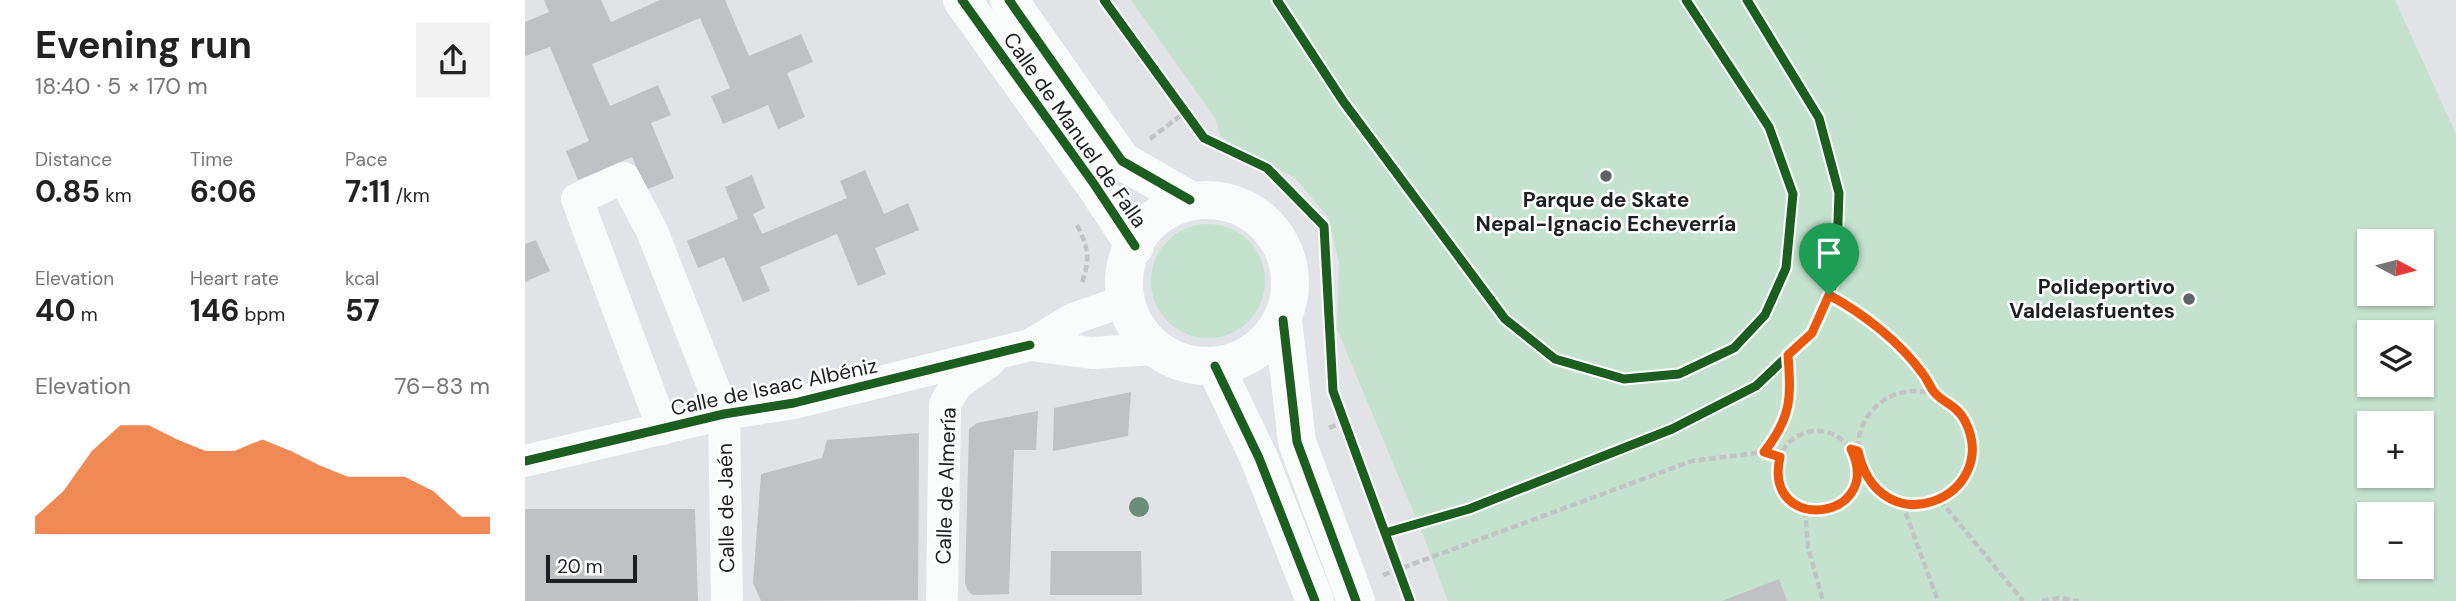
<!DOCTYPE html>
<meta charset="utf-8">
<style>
:root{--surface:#fff;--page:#f2f2f2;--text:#222;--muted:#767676;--accent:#ea580c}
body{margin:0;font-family:"DM Sans",sans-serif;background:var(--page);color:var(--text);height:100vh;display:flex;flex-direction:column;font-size:26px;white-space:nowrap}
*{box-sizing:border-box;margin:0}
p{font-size:23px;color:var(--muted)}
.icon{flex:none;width:38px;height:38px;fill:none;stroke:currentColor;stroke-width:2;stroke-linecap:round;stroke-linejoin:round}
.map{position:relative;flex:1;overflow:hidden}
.details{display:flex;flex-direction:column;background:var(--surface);width:525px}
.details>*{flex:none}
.needle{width:46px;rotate:97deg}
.fabs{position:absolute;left:1832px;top:229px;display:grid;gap:14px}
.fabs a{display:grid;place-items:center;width:77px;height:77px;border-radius:0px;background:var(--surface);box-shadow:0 2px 5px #0004;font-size:35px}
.scale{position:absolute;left:21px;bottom:18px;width:91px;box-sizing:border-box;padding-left:7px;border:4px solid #1d1e21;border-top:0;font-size:19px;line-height:24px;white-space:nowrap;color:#1d1e21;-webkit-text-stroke:5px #fff;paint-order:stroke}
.pin{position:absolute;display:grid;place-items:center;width:60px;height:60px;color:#fff;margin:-72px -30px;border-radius:50% 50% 50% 0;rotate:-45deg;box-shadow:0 0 7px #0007}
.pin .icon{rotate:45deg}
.round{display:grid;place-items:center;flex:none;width:74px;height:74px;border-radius:0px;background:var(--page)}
.headline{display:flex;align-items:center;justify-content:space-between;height:119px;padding:0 35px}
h1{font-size:38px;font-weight:700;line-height:52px}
.metrics{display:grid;grid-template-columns:repeat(3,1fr);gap:10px;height:119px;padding:7px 35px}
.metrics div{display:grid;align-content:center}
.metrics b{font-size:30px;font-weight:700}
.metrics small{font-size:19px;font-weight:400}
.metrics p{font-size:19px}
.chart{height:196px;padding:14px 35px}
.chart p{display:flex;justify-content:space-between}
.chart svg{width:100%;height:126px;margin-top:7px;fill:var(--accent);opacity:.7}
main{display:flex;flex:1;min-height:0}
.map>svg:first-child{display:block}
.green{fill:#c5e2ce;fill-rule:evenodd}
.building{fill:#bfc1c4}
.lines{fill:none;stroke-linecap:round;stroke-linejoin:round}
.path{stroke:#c2c3c5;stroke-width:4.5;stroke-dasharray:7 3.5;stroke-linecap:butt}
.minor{stroke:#fafbfb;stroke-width:32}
.major{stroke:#fafbfb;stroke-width:38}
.cycleway-casing{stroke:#fff;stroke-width:13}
.cycleway{stroke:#1b5e20;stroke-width:9}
.tree{fill:#6b8c7b}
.route-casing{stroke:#fff;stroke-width:14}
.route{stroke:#ea580c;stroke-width:9}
.poi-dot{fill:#626366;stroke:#fff;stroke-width:2.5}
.labels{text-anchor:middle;stroke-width:5;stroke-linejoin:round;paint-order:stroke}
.street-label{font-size:21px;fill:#1d1e21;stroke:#fff}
.poi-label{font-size:21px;font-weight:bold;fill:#1d1e21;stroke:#fff}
</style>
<main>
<section class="details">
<div class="headline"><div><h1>Evening run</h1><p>18:40 · 5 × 170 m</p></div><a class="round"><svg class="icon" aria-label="share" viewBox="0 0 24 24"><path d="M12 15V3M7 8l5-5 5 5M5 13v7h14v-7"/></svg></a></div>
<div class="metrics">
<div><p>Distance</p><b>0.85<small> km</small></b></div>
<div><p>Time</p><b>6:06</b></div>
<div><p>Pace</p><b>7:11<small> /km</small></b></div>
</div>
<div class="metrics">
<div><p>Elevation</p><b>40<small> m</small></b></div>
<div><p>Heart rate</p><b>146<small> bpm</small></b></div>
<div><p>kcal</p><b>57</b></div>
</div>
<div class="chart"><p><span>Elevation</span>76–83 m</p>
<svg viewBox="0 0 160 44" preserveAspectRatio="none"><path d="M0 44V38L10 29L20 15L30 6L40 6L50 11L60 15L70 15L80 11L90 15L100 20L110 24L120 24L130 24L140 29L150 38L160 38V44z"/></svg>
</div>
</section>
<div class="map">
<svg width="1931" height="601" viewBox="0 0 1931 601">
<rect width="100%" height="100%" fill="#e1e3e7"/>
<path class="green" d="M606,0H1870L1931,134V601H923L898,535L812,329L814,262L803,217L770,178L696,137L690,118ZM1844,242H1897V294H1844ZM1844,332H1897V385H1844ZM1844,424H1897V476H1844ZM1844,514H1897V567H1844Z
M626 281a57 57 0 1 1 114 0a57 57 0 1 1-114 0Z"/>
<path class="building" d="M19,0H76L86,22L135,0H200L224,56L276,34L288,62L262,73L280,117L253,129L243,105L198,124L186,96L205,88L175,18L67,64L85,106L133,85L146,115L126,123L149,178L121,190L107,157L53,180L41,151L64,141L25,47L0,56V22L24,12Z
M340,170L359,214L383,203L394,230L350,248L361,274L333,286L312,234L235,267L245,291L218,302L199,257L173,268L162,241L213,219L200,187L227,175L240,208L228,214L237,234L322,198L315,181Z
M11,240L25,271L0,282V244Z
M606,392L603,436L528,451L529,408Z
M513,411L511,450H489L484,594L448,595L443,591L440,584L444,429L452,423Z
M394,433L393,600L236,601L228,583L236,474L297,458L302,440Z
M0,509H170L173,601H0Z
M526,551H616L617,595H525Z
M1254,579L1262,601H1197Z"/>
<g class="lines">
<path class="path" d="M625,139L660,112
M552,225C564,249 565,258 557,283
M1304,295C1347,318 1385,351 1410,393
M1333 448a57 57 0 1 1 114 0a57 57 0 1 1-114 0Z
M804,428L819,422
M1252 471a40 40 0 1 1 80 0a40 40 0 1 1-80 0Z
M1239,452C1266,417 1266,397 1263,355
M1415,500L1498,601
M1377,503L1413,601
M1280,510L1283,547L1298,601
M858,575L1167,461L1239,452L1255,457
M1517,601L1534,598L1554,601"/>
<path class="minor" d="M505,345L548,319L599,301
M138,429L52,199L99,178L127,231L199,414L202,601
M0,461L199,414L269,403L505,345L567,353L630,349
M417,601L420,404L432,384L465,361"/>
<path class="major" d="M437,0L569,184L610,246
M484,0L597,161L665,200
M599 283a83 83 0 1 1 166 0a83 83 0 1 1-166 0Z
M758,320L772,442L831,601
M690,366L734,458L790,601"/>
<defs>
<path id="cycleway" d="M437,0L569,184L610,246
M484,0L597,161L665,200
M579,0L679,138L742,168L799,226L808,391L885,601
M752,0L818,101L980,319L1030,359L1099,379L1154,374L1209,348L1240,315L1261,268L1268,194L1244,127L1161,0
M758,320L772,442L831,601
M690,366L734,458L790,601
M0,461L199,414L269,403L505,345
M860,533L944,509L1147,429L1231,386L1287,333L1311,278L1314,193L1294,118L1222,0"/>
</defs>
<use href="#cycleway" class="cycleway-casing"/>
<use href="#cycleway" class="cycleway"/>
</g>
<circle class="tree" cx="614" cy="507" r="10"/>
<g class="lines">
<defs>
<path id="route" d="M1304,295C1339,314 1375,342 1398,374C1402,379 1405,387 1409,392C1418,403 1432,405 1440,421C1478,496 1355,549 1333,451L1326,449C1361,521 1237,536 1255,457L1239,452C1267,417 1266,397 1263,355L1287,333Z"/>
</defs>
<use href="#route" class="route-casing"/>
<use href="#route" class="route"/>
</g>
<g class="poi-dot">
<circle cx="1081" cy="176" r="7"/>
<circle cx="1664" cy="299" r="7"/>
</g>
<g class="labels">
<g class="street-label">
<text transform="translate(550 130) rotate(55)" y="7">Calle de Manuel de Falla</text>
<text transform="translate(249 387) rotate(-12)" y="7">Calle de Isaac Albéniz</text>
<text transform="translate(421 486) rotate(-88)" y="7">Calle de Almería</text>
<text transform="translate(201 508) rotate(-91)" y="7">Calle de Jaén</text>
</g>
<g class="poi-label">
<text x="1081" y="207">Parque de Skate<tspan x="1081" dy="24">Nepal-Ignacio Echeverría</tspan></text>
<text x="1650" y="294" text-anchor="end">Polideportivo<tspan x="1650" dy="24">Valdelasfuentes</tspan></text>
</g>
</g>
</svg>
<div class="fabs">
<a><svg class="needle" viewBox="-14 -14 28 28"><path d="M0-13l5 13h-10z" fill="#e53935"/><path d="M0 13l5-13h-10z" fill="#767676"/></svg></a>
<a><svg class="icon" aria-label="layers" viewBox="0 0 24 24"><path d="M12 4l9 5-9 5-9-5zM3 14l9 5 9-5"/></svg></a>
<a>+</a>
<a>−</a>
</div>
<div class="scale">20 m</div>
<div class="pin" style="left:1304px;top:295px;background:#1e9e55"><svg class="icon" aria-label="arrive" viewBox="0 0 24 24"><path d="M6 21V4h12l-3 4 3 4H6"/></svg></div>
</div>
</main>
